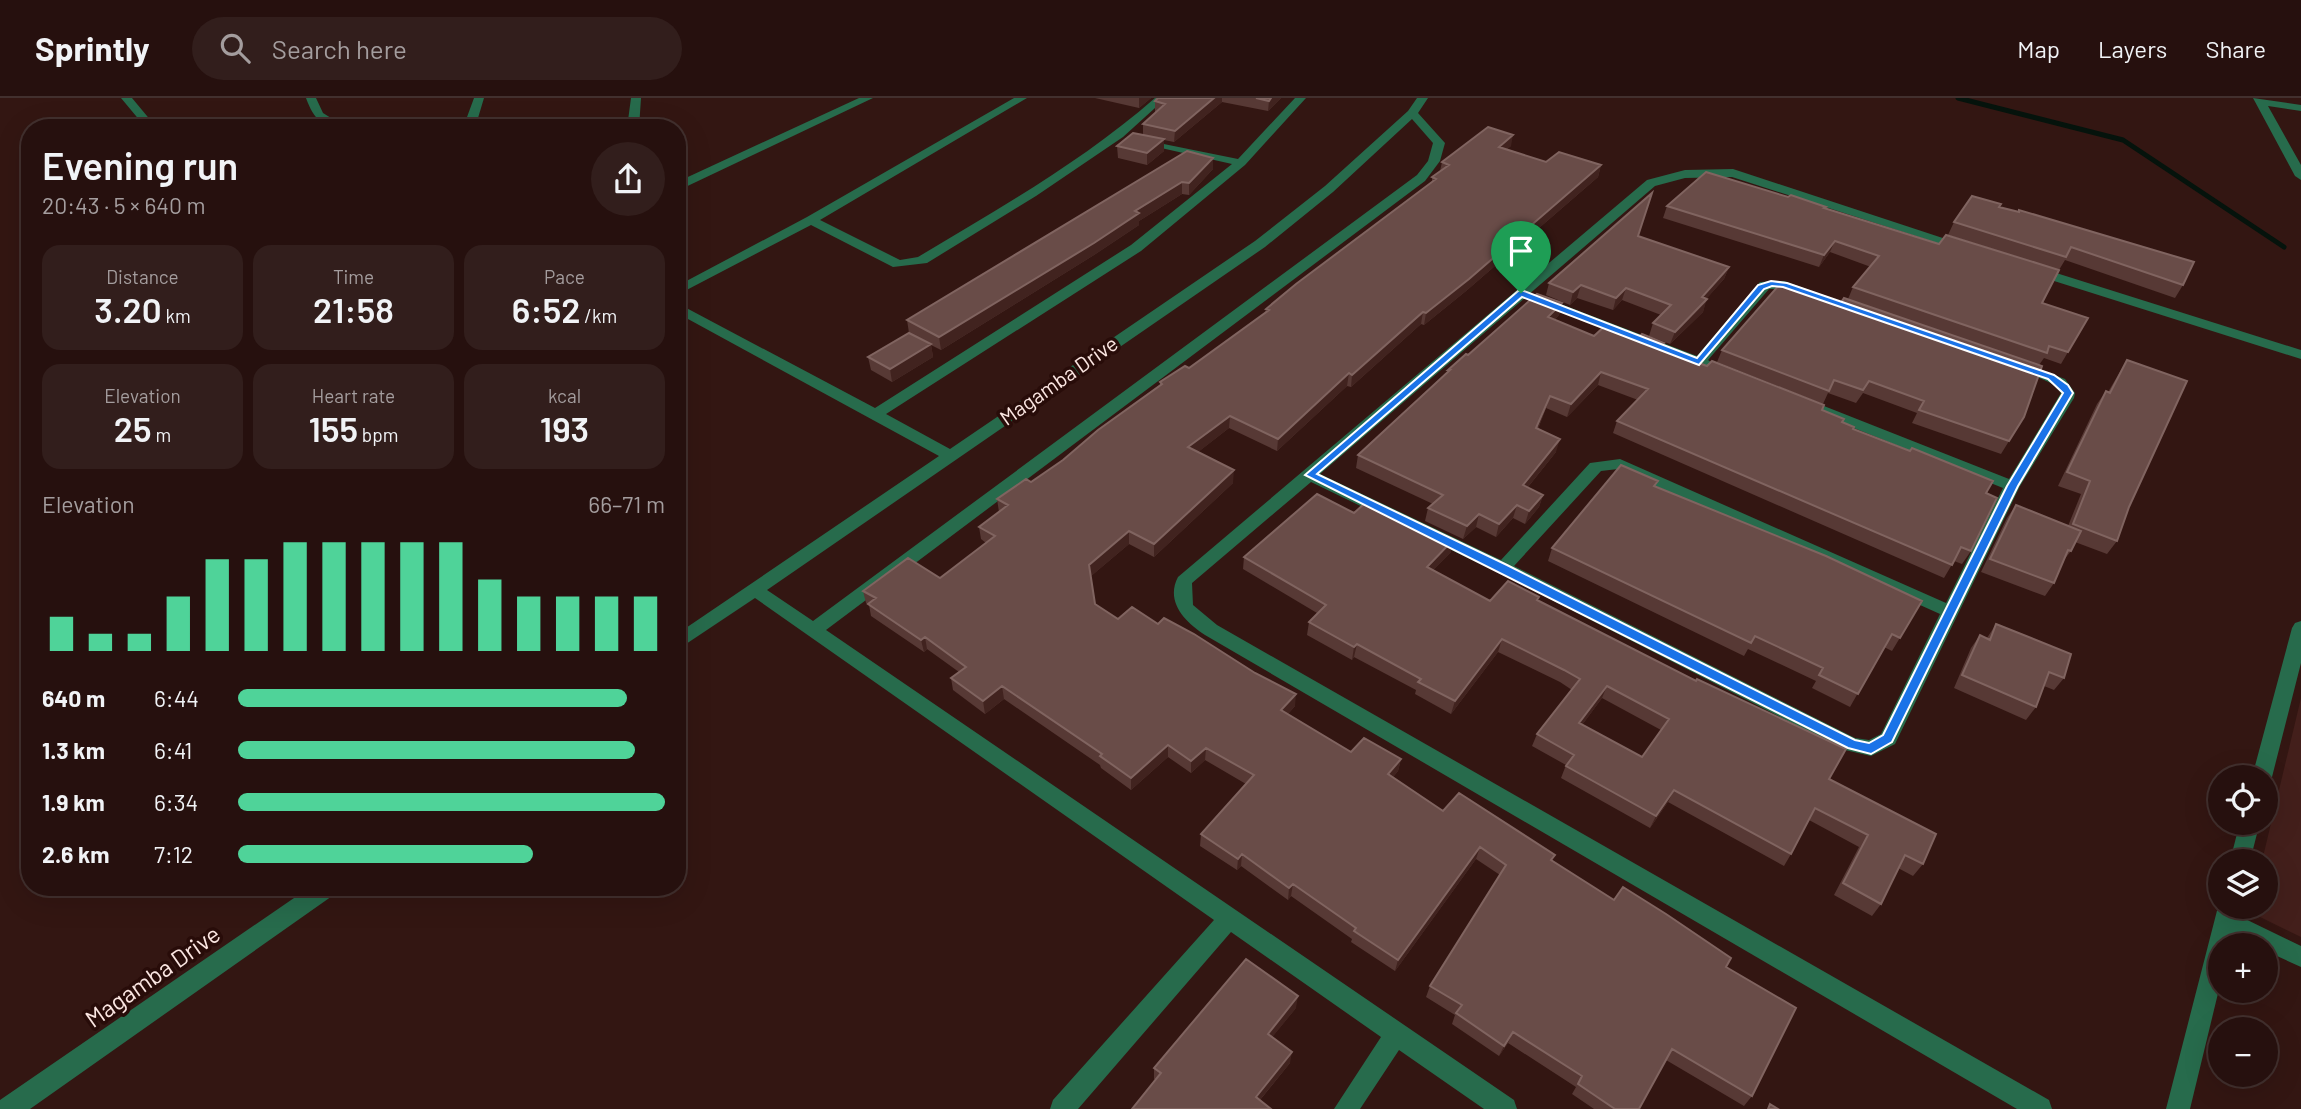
<!DOCTYPE html>
<meta charset="utf-8">
<style>
:root{--surface:#26100e;--page:#321e1c;--text:#f1f3f6;--muted:#a49d9e;--line:#42302e;--accent:#4fd399}
body{margin:0;font-family:Barlow,sans-serif;background:var(--page);color:var(--text);height:100vh;display:flex;flex-direction:column;font-size:26px;white-space:nowrap}
*{box-sizing:border-box;margin:0}
p{font-size:23px;color:var(--muted)}
.icon{flex:none;width:38px;height:38px;fill:none;stroke:currentColor;stroke-width:2;stroke-linecap:round;stroke-linejoin:round}
.map{position:relative;flex:1;overflow:hidden}
.side{position:absolute;left:21px;top:21px;width:665px;height:777px;display:flex;flex-direction:column;background:var(--surface);border-radius:28px;box-shadow:0 7px 28px #0002,0 0 0 2px var(--line)}
.side>*{flex:none}
.tools{position:absolute;left:2208px;top:667px;display:grid;gap:14px}
.tools a{display:grid;place-items:center;width:70px;height:70px;border-radius:50%;background:var(--surface);box-shadow:0 7px 28px #0002,0 0 0 2px var(--line);font-size:35px}
.pin{position:absolute;display:grid;place-items:center;width:60px;height:60px;color:#fff;margin:-72px -30px;border-radius:50% 50% 50% 0;rotate:-45deg;box-shadow:0 0 7px #0007}
.pin .icon{rotate:45deg}
.round{display:grid;place-items:center;flex:none;width:74px;height:74px;border-radius:37px;background:var(--page)}
.summary{display:flex;align-items:center;justify-content:space-between;height:119px;padding:0 21px}
h1{font-size:38px;font-weight:600;line-height:52px}
.metrics{display:grid;grid-template-columns:repeat(3,1fr);gap:10px;height:119px;padding:7px 21px}
.metrics div{display:grid;align-content:center;border-radius:18px;background:var(--page);text-align:center}
.metrics b{font-size:35px;font-weight:600}
.metrics small{font-size:19px;font-weight:400}
.metrics p{font-size:19px}
.chart{height:196px;padding:14px 21px}
.chart p{display:flex;justify-content:space-between}
.chart svg{width:100%;height:126px;margin-top:7px;stroke:var(--accent);stroke-width:6}
ul{padding:0 21px;list-style:none;font-size:23px}
li{display:grid;grid-template-columns:112px 84px 1fr;align-items:center;height:52px}
li i{height:18px;border-radius:9px;background:var(--accent)}
header{display:flex;align-items:center;gap:42px;box-sizing:border-box;height:98px;padding:0 35px;background:var(--surface);border-bottom:2px solid var(--line)}
header strong{font-size:33px}
nav{display:flex;gap:38px;margin-inline-start:auto;font-size:24px}
.search{width:490px;height:63px;background:var(--page);display:flex;align-items:center;gap:18px;box-sizing:border-box;padding:0 24px;border-radius:38px;color:var(--muted);font-size:26px}
.map>svg:first-child{display:block}
.built{fill:#431f1b}
.lines{fill:none;stroke-linecap:round;stroke-linejoin:round}
.stream{stroke:#05130c;stroke-width:5}
.minor{fill:#276b4c;fill-rule:evenodd}
.wall{fill:#573935;fill-rule:evenodd}
.shaded-wall{fill:#41231f}
.building{fill:#694c48;stroke:#806460;stroke-width:2;fill-rule:evenodd}
.route{fill:#1a73e8;stroke:#fff;stroke-width:2;fill-rule:evenodd}
.labels{text-anchor:middle;stroke-width:7;stroke-linejoin:round;paint-order:stroke}
.street-label{font-size:21px;fill:#fbe6e2;stroke:#280c09}
.near-street-label{font-size:24px;fill:#fbe6e2;stroke:#280c09}
</style>
<header>
<strong>Sprintly</strong>
<div class="search"><svg class="icon" aria-label="search" viewBox="0 0 24 24"><circle cx="10" cy="10" r="6"/><path d="M15 15l6 6"/></svg>Search here</div>
<nav><a>Map</a><a>Layers</a><a>Share</a></nav>
</header>
<div class="map">
<svg width="2301" height="1011" viewBox="0 0 2301 1011">
<rect width="100%" height="100%" fill="#331612"/>
<path class="built" d="M2301,600V839L2250,814L2251,809L2266,808V763H2262Z"/>
<g class="lines">
<path class="stream" d="M1958,0L2123,42L2284,149"/>
<path class="minor" d="M121,0H132L157,30H146Z
M306,0H316L323,15L347,30C323,30 314,22 306,0Z
M474,0H484L475,30H463Z
M631,0H641L639,30H627Z
M859,0H873L677,93V84Z
M1014,0H1027L820,122L900,162L918,159C1000,110 1083,63 1155,0H1166L1123,39L1036,98L927,165L893,169L811,127L677,197V188L807,119Z
M1295,0H1306L1245,67L1141,153L886,316L950,351L1255,143L1325,88L1408,13L1417,0H1428L1418,15L1445,45L1440,63L1425,83L826,532L1514,1002L1517,1011H1484L1399,952L1360,1011H1334L1381,939L1231,834L1078,1011H1050L1053,1002L1214,822L755,500L677,552V536L939,358L677,215V205L875,310L1131,147L1232,66L1139,45V41L1238,61ZM1412,21L1433,45L1428,63L1417,77L813,523L767,492L1265,149L1333,94Z
M2253,0L2301,7V13L2268,8L2301,67V82L2295,78Z
M1733,71L1970,149L1964,153L1959,152L1732,79L1685,80L1655,88L1320,376L1501,462L1590,365L1620,361L1946,505L2003,390L1819,316L1817,313L1824,308L1829,310L2009,381L2061,295L2055,287L2013,268L2020,264L2065,281L2075,295L2074,300L2020,388L1895,646L1871,658L1845,652L1497,474L1311,384L1192,485L1193,507L1217,527L2049,1002L2052,1011H2017L1205,537C1185,524 1165,504 1178,479L1647,82L1685,72ZM1618,371L1940,516L1881,636L1869,642L1855,640L1514,468L1601,373Z
M2034,168L2301,252V261L2029,175L2027,172Z
M1784,183L1868,213L1861,217L1783,191H1769L1708,262L1717,268L1710,272L1533,203L1535,200H1545L1697,258L1760,184Z
M2301,523V565L2272,679L2266,686V679H2252L2292,530L2295,525Z
M2240,724H2260L2250,763H2230Z
M310,789H338L335,796L30,1011H0V1002Z
M2220,801L2221,808H2239L2237,817L2301,848V869L2266,853V847H2254L2232,836L2229,847H2221V883L2190,1011H2166Z"/>
</g>
<path class="wall" d="M1095,0H1151L1139,10Z
M1158,0H1281L1268,13L1222,4L1174,44L1164,42V53L1147,67L1118,60L1117,48L1143,37V26L1156,14H1155V3Z
M1511,48L1507,51L1546,64L1601,67L1598,79L1466,193L1424,227L1421,226L1351,289L1347,288L1277,353L1229,330L1198,354L1233,385L1154,459L1129,446L1091,478L1095,506L1118,521L1158,526L1295,608L1288,616L1351,654L1401,661L1398,673L1393,679L1443,713L1555,757L1552,763L1614,802L1726,869L1752,998L1744,1008L1666,962L1639,1011H1594L1572,996L1576,989L1508,945L1499,958L1452,926L1455,917L1426,899L1430,888L1500,777L1476,761L1395,873L1351,844L1352,841L1291,798L1288,802L1241,768L1237,772L1200,748L1201,736L1246,686L1205,662L1191,675L1168,659L1131,692L1101,670L1100,667L1004,601L985,616L953,592L951,580L959,574L927,551L924,554L871,518L869,507L866,505L863,493L940,480L986,445L981,441L979,429L999,414L997,401L1031,384L1063,362L1160,287V284L1189,270L1265,215L1266,211L1432,84V79L1440,73L1442,64Z
M1213,60V71L1189,97L1182,96L1139,123V127L1094,157L941,252L931,247L933,259L892,284L871,272L868,259L909,235L907,222Z
M1667,108L1825,110L2042,205L2068,254L2061,266L2044,260L2039,267L2024,319L2001,356L1912,325L1917,315L1863,295L1856,305L1828,295L1823,306L1717,264L1722,252L1840,206L1848,201L1853,189L1871,169L1830,154L1819,169L1663,120Z
M1999,109L2183,187L2175,200L2065,162L2059,172L1948,137L1954,124Z
M1638,138L1729,169L1724,181L1706,201L1703,214L1670,246L1649,238L1653,225L1661,217L1622,202L1613,212L1577,200L1570,207L1546,197L1549,185Z
M1562,205L1559,217L1554,222L1594,238L1661,251L1822,312L1853,331L1986,395L1971,453L1962,466L1954,463L1944,480L1613,335L1617,323L1638,302L1598,287L1567,319L1546,310L1538,331L1556,354L1528,389L1543,397L1539,409L1525,426L1513,420L1496,439L1476,429L1463,441L1425,423L1428,410L1433,406L1356,370L1358,357L1447,275L1448,272L1468,257Z
M2127,262L2129,409L2117,443L2107,456L2075,444L2071,453L2063,463L2054,485L2045,498L1981,474L2007,420L2016,407L2068,428L2081,396L2058,388L2097,306L2106,293L2108,294Z
M1656,388L1922,503L1892,553L1884,549L1850,609L1812,590L1816,583L1748,551L1744,558L1548,463L1552,450Z
M1354,415L1451,454L1433,472L1490,503H1538L1829,681L1923,766L1913,778L1898,770L1881,806L1872,818L1834,797L1859,749L1809,722L1791,756L1784,768L1668,704L1650,730L1561,680L1566,667L1532,648L1537,636L1572,592L1560,584L1498,554L1451,616L1415,596L1416,592L1354,559L1352,562L1307,537L1309,524L1317,515L1243,471L1244,459ZM1602,600L1661,632L1642,659L1582,627Z
M1996,526L2064,580L2054,592L2044,588L2036,609L2026,622L1954,590L1971,550L1980,537L1987,540Z
M1296,910L1272,939L1290,965L1260,1002L1154,981V970Z"/>
<path class="shaded-wall" d="M1139,0H1151L1139,10Z
M1214,0H1222V4L1174,44L1175,33Z
M1271,0H1281L1268,13L1269,3Z
M1513,37L1511,48L1496,60L1499,49Z
M1164,41V53L1147,67V55Z
M1213,60V71L1189,97V85Z
M1601,67L1598,79L1466,193L1424,227L1426,215Z
M1182,84V96L1139,123V127L1094,157L941,252L939,239Z
M1835,143L1830,154L1819,169L1824,157Z
M1729,169L1724,181L1701,207L1707,201L1703,214L1670,246L1675,234L1702,199Z
M1581,187L1577,200L1570,207L1573,194Z
M1626,190L1622,202L1613,212L1616,200Z
M1562,205L1559,217L1544,231L1548,219Z
M1423,214L1421,226L1351,289L1352,277Z
M931,246L933,259L892,284L890,271Z
M1601,274L1598,287L1567,319L1571,306Z
M1349,275L1347,288L1277,353L1278,341Z
M1550,298L1546,310L1533,343L1536,330Z
M1230,318L1229,330L1188,362V349Z
M1560,341L1556,354L1519,400L1523,387Z
M1234,372L1233,385L1154,459V446Z
M1543,397L1539,409L1525,426L1529,413Z
M1517,407L1513,420L1496,439L1499,426Z
M1479,416L1476,429L1463,441L1467,428Z
M1129,433V446L1090,479L1089,467Z
M1453,442L1451,454L1424,481L1427,469Z
M925,539L927,551L924,554L921,542Z
M1502,541L1498,554L1451,616L1455,603Z
M1357,546L1354,559L1352,562L1354,549Z
M1002,588L1004,601L985,616L983,603Z
M1607,588L1602,600L1574,638L1579,625Z
M1296,596L1295,608L1280,625L1281,612Z
M1168,647V659L1131,692V680Z
M1206,650L1205,662L1191,675V663Z
M1401,661L1398,673L1385,689L1388,676Z
M1674,692L1668,704L1650,730L1656,718Z
M1480,749L1476,761L1395,873L1398,862Z
M1242,756L1241,768L1237,772L1238,761Z
M1293,786L1291,798L1288,802L1289,790Z
M1298,898L1296,910L1266,947L1268,936Z
M1513,934L1508,945L1499,958L1504,948Z
M1292,954L1290,965L1254,1009L1256,999Z"/>
<path class="building" d="M1158,0H1214L1175,33L1143,26L1165,6L1155,3Z
M1256,0H1271L1269,3Z
M1488,29L1513,37L1499,49L1546,64L1559,54L1601,67L1469,181L1426,215L1423,214L1352,277L1349,275L1278,341L1230,318L1188,349L1234,372L1154,446L1129,433L1089,467L1095,506L1118,521L1132,509L1158,526L1164,520L1194,536L1255,575L1296,596L1281,612L1351,654L1364,640L1401,661L1388,676L1443,713L1459,695L1555,757L1551,762L1614,802L1623,789L1666,816L1731,860L1726,869L1796,910L1752,998L1672,951L1639,1011H1615L1578,986L1582,978L1513,934L1504,948L1456,915L1462,907L1430,888L1506,767L1480,749L1398,862L1354,833L1356,830L1293,786L1289,790L1242,756L1238,761L1201,736L1254,677L1206,650L1191,663L1168,647L1131,680L1100,658L1102,656L1002,588L983,603L951,580L966,569L925,539L921,542L868,506L876,500L863,493L908,460L940,480L995,438L979,429L1008,407L997,401L1026,381L1031,384L1063,362L1098,332L1162,286L1160,284L1185,268L1189,270L1269,212L1266,211L1296,186L1436,81L1432,79L1449,67L1442,64Z
M1133,35L1164,41L1147,55L1117,48Z
M1187,53L1213,60L1189,85L1182,84L1135,113L1139,115L1094,145L939,239L907,222Z
M1706,74L1788,99L1791,97L1826,109L1824,110L1939,146L1946,137L2059,172L2042,205L2088,220L2068,254L2049,248L2047,255L1853,189L1879,158L1835,143L1824,157L1667,108Z
M1652,95L1638,138L1729,169L1702,199L1707,201L1675,234L1653,225L1671,207L1626,190L1616,200L1581,187L1573,194L1549,185Z
M1972,98L2001,106L1999,109L2019,114V112L2194,164L2183,187L2071,149L2066,159L1954,124Z
M1780,186L1840,206L1844,200L2042,268L2024,319L2009,343L1919,312L1924,303L1869,283L1863,292L1834,282L1829,293L1722,252Z
M1537,196L1562,205L1548,219L1594,238L1607,226L1639,239L1642,236L1664,245L1658,250L1707,268L1712,263L1824,307L1822,312L1844,321L1842,324L1854,329L1853,331L1910,353L1912,350L1993,383L1986,395L1997,400L1971,453L1961,449L1952,467L1617,323L1648,291L1601,274L1571,306L1550,298L1536,330L1560,341L1523,387L1543,397L1529,413L1517,407L1499,426L1479,416L1467,428L1428,410L1443,397L1358,357L1450,272H1448L1466,256L1468,257Z
M909,235L931,246L890,271L868,259Z
M2127,262L2187,283L2129,409L2117,443L2073,426L2090,383L2067,374L2106,293L2110,295Z
M1621,367L1658,383L1654,388L1826,458L1922,503L1900,540L1892,536L1858,596L1819,577L1823,570L1755,538L1751,545L1552,450Z
M1317,396L1354,415L1364,406L1408,428L1414,423L1453,442L1427,469L1490,503L1508,483L1539,499L1537,502L1696,583L1697,581L1846,651L1829,681L1936,736L1923,766L1905,757L1881,806L1843,785L1868,737L1815,710L1791,756L1674,692L1656,718L1566,668L1574,657L1537,636L1580,581L1564,572L1502,541L1455,603L1418,584L1421,581L1357,546L1354,549L1309,524L1326,507L1244,459ZM1607,588L1669,621L1642,659L1579,625Z
M2016,407L2081,433L2071,453L2068,452L2054,485L1990,461Z
M1996,526L2071,556L2064,580L2049,574L2036,609L1962,577L1980,537L1990,542Z
M1246,861L1298,898L1268,936L1292,954L1256,999L1271,1011H1132L1161,975L1154,970Z
M1770,1006L1778,1011H1768Z"/>
<path class="route" d="M1771,183L1787,185L2054,277L2068,287L2073,295L2018,388L1892,644L1871,656L1848,650L1305,377L1518,193H1524L1697,260L1758,187ZM1772,188L1783,189L2048,281L2063,295L2007,388L1883,637L1869,645L1855,642L1507,467L1317,376L1522,199L1699,267L1764,191Z"/>
<g class="labels">
<g class="street-label">
<text transform="translate(1059 283) rotate(-35)" y="7">Magamba Drive</text>
</g>
<g class="near-street-label">
<text transform="translate(153 879) rotate(-35)" y="8">Magamba Drive</text>
</g>
</g>
</svg>
<div class="tools">
<a><svg class="icon" aria-label="locate" viewBox="0 0 24 24"><circle cx="12" cy="12" r="6"/><path d="M12 2v4M12 18v4M2 12h4M18 12h4"/></svg></a>
<a><svg class="icon" aria-label="layers" viewBox="0 0 24 24"><path d="M12 4l9 5-9 5-9-5zM3 14l9 5 9-5"/></svg></a>
<a>+</a>
<a>−</a>
</div>
<div class="pin" style="left:1521px;top:195px;background:#1e9e55"><svg class="icon" aria-label="arrive" viewBox="0 0 24 24"><path d="M6 21V4h12l-3 4 3 4H6"/></svg></div>
<section class="side">
<div class="summary"><div><h1>Evening run</h1><p>20:43 · 5 × 640 m</p></div><a class="round"><svg class="icon" aria-label="share" viewBox="0 0 24 24"><path d="M12 15V3M7 8l5-5 5 5M5 13v7h14v-7"/></svg></a></div>
<div class="metrics">
<div><p>Distance</p><b>3.20<small> km</small></b></div>
<div><p>Time</p><b>21:58</b></div>
<div><p>Pace</p><b>6:52<small> /km</small></b></div>
</div>
<div class="metrics">
<div><p>Elevation</p><b>25<small> m</small></b></div>
<div><p>Heart rate</p><b>155<small> bpm</small></b></div>
<div><p>kcal</p><b>193</b></div>
</div>
<div class="chart"><p><span>Elevation</span>66–71 m</p>
<svg viewBox="0 0 160 44" preserveAspectRatio="none"><path d="M5 44V32M15 44V38M25 44V38M35 44V25M45 44V12M55 44V12M65 44V6M75 44V6M85 44V6M95 44V6M105 44V6M115 44V19M125 44V25M135 44V25M145 44V25M155 44V25"/></svg>
</div>
<ul>
<li><b>640 m</b>6:44<i style="width:91%"></i></li>
<li><b>1.3 km</b>6:41<i style="width:93%"></i></li>
<li><b>1.9 km</b>6:34<i style="width:100%"></i></li>
<li><b>2.6 km</b>7:12<i style="width:69%"></i></li>
</ul>
</section>
</div>
